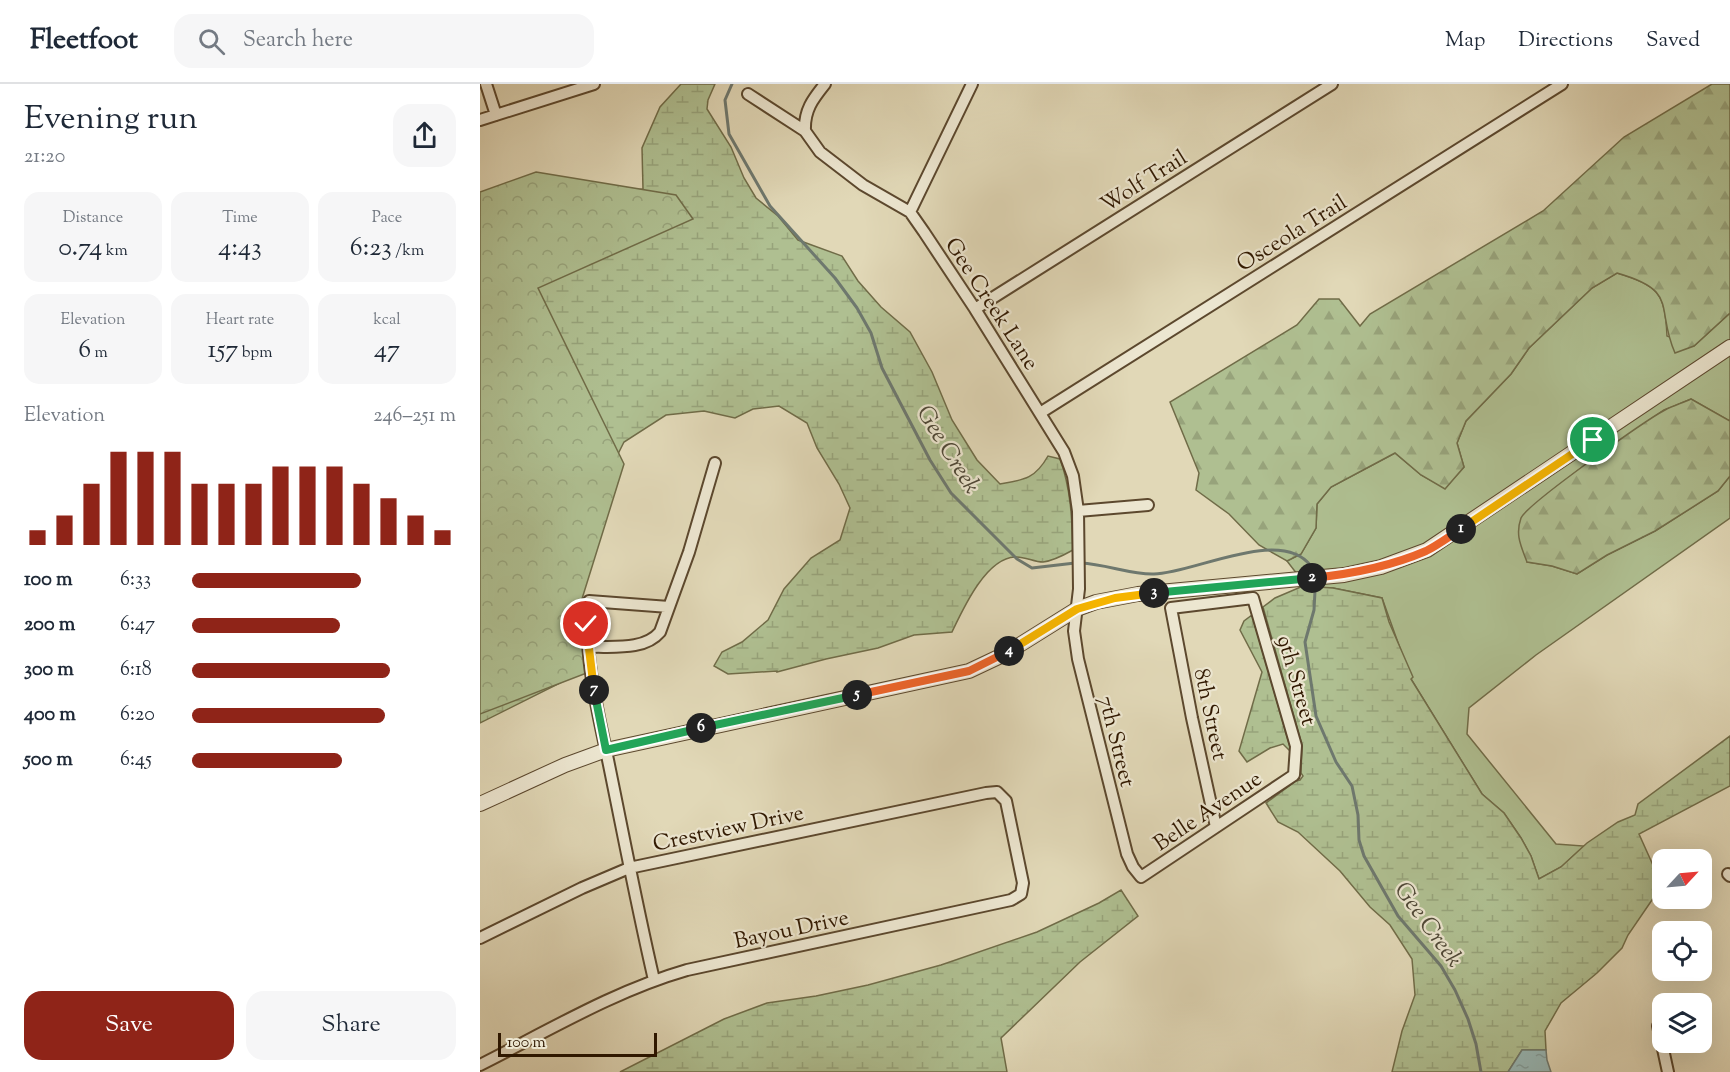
<!DOCTYPE html>
<meta charset="utf-8">
<style>
:root{--surface:#fff;--page:#f6f6f7;--text:#1f2937;--muted:#747a83;--line:#e0e1e3;--accent:#8f2418}
body{margin:0;font-family:"Sorts Mill Goudy",serif;background:var(--page);color:var(--text);height:100vh;display:flex;flex-direction:column;font-size:22px;white-space:nowrap}
*{box-sizing:border-box;margin:0}
p{font-size:20px;color:var(--muted)}
.icon{flex:none;width:33px;height:33px;fill:none;stroke:currentColor;stroke-width:2;stroke-linecap:round;stroke-linejoin:round}
.map{position:relative;flex:1;overflow:hidden}
.side{display:flex;flex-direction:column;background:var(--surface);width:480px}
.side>*{flex:none}
.needle{width:39px;rotate:64deg}
.buttons{position:absolute;left:1172px;top:765px;display:grid;gap:12px}
.buttons a{display:grid;place-items:center;width:60px;height:60px;border-radius:12px;background:var(--surface);box-shadow:0 6px 24px #0002;font-size:30px}
.scale{position:absolute;left:18px;bottom:15px;width:159px;box-sizing:border-box;padding-left:6px;border:3px solid #301800;border-top:0;font-size:16px;line-height:21px;white-space:nowrap;color:#301800;-webkit-text-stroke:4px #ece6d0;paint-order:stroke}
.pin{position:absolute;display:grid;place-items:center;width:51px;height:51px;color:#fff;margin:-26px;border:3px solid #fff;border-radius:50%;box-shadow:0 2px 6px #0007}
.km{position:absolute;width:30px;height:30px;margin:-15px;border-radius:50%;background:#222;color:#fff;font-size:16px;line-height:30px;text-align:center}
.round{display:grid;place-items:center;flex:none;width:63px;height:63px;border-radius:18px;background:var(--page)}
.summary{display:flex;align-items:center;justify-content:space-between;height:102px;padding:0 24px}
h1{font-size:33px;font-weight:600;line-height:45px}
.stats{display:grid;grid-template-columns:repeat(3,1fr);gap:9px;height:102px;padding:6px 24px}
.stats div{display:grid;align-content:center;border-radius:15px;background:var(--page);text-align:center}
.stats b{font-size:26px;font-weight:600}
.stats small{font-size:16px;font-weight:400}
.stats p{font-size:16px}
.chart{height:168px;padding:12px 24px}
.chart p{display:flex;justify-content:space-between}
.chart svg{width:100%;height:108px;margin-top:6px;stroke:var(--accent);stroke-width:6}
.button{display:flex;gap:12px;margin-top:auto;padding:12px 24px}
.button a{flex:1;height:69px;border-radius:18px;background:var(--accent);color:#fff;font-size:24px;font-weight:600;line-height:69px;text-align:center}
.button a+a{background:var(--page);color:var(--text)}
ul{padding:0 24px;list-style:none;font-size:20px}
li{display:grid;grid-template-columns:96px 72px 1fr;align-items:center;height:45px}
li i{height:15px;border-radius:8px;background:var(--accent)}
header{display:flex;align-items:center;gap:36px;box-sizing:border-box;height:84px;padding:0 30px;background:var(--surface);border-bottom:2px solid var(--line)}
header strong{font-size:28px}
nav{display:flex;gap:33px;margin-inline-start:auto;font-size:21px}
.search{width:420px;height:54px;background:var(--page);display:flex;align-items:center;gap:15px;box-sizing:border-box;padding:0 21px;border-radius:18px;color:var(--muted);font-size:22px}
main{display:flex;flex:1;min-height:0}
.map>svg:first-child{display:block}
.green{fill:#afbf91;stroke:#706c48;stroke-width:1.5}
.forest{fill:url(#forest-firs);stroke:#706c48;stroke-width:1.5}
.wetland{fill:url(#wetland-marsh);stroke:#706c48;stroke-width:1.5}
.park{fill:url(#park-crowns);stroke:#706c48;stroke-width:1.5}
.water{fill:url(#water-ripples);stroke:#6e786e;stroke-width:1.5}
.lines{fill:none;stroke-linecap:round;stroke-linejoin:round}
.stream{stroke:#6e786e;stroke-width:3}
.minor-casing{stroke:#5c482e;stroke-width:14}
.tertiary-casing{stroke:#5c482e;stroke-width:16}
.minor{stroke:#ece6d0;stroke-width:10}
.tertiary{stroke:#ece6d0;stroke-width:14}
.split-1-casing{stroke:#fff;stroke-width:12}
.split-2-casing{stroke:#fff;stroke-width:12}
.split-3-casing{stroke:#fff;stroke-width:12}
.split-4-casing{stroke:#fff;stroke-width:12}
.split-5-casing{stroke:#fff;stroke-width:12}
.split-6-casing{stroke:#fff;stroke-width:12}
.split-7-casing{stroke:#fff;stroke-width:12}
.split-8-casing{stroke:#fff;stroke-width:12}
.split-1{stroke:#f5b400;stroke-width:8}
.split-2{stroke:#f0652b;stroke-width:8}
.split-3{stroke:#22a559;stroke-width:8}
.split-4{stroke:#f5b400;stroke-width:8}
.split-5{stroke:#f0652b;stroke-width:8}
.split-6{stroke:#22a559;stroke-width:8}
.split-7{stroke:#22a559;stroke-width:8}
.split-8{stroke:#f5b400;stroke-width:8}
.labels{text-anchor:middle;stroke-width:4.5;stroke-linejoin:round;paint-order:stroke}
.street-label{font-size:22px;fill:#301800;stroke:#ece6d0}
.water-label{font-size:24px;font-style:italic;fill:#4f4837;stroke:#ece6d0}
</style>
<header>
<strong>Fleetfoot</strong>
<div class="search"><svg class="icon" aria-label="search" viewBox="0 0 24 24"><circle cx="10" cy="10" r="6"/><path d="M15 15l6 6"/></svg>Search here</div>
<nav><a>Map</a><a>Directions</a><a>Saved</a></nav>
</header>
<main>
<section class="side">
<div class="summary"><div><h1>Evening run</h1><p>21:20</p></div><a class="round"><svg class="icon" aria-label="share" viewBox="0 0 24 24"><path d="M12 15V3M7 8l5-5 5 5M5 13v7h14v-7"/></svg></a></div>
<div class="stats">
<div><p>Distance</p><b>0.74<small> km</small></b></div>
<div><p>Time</p><b>4:43</b></div>
<div><p>Pace</p><b>6:23<small> /km</small></b></div>
</div>
<div class="stats">
<div><p>Elevation</p><b>6<small> m</small></b></div>
<div><p>Heart rate</p><b>157<small> bpm</small></b></div>
<div><p>kcal</p><b>47</b></div>
</div>
<div class="chart"><p><span>Elevation</span>246–251 m</p>
<svg viewBox="0 0 160 44" preserveAspectRatio="none"><path d="M5 44V38M15 44V32M25 44V19M35 44V6M45 44V6M55 44V6M65 44V19M75 44V19M85 44V19M95 44V12M105 44V12M115 44V12M125 44V19M135 44V25M145 44V32M155 44V38"/></svg>
</div>
<ul>
<li><b>100 m</b>6:33<i style="width:64%"></i></li>
<li><b>200 m</b>6:47<i style="width:56%"></i></li>
<li><b>300 m</b>6:18<i style="width:75%"></i></li>
<li><b>400 m</b>6:20<i style="width:73%"></i></li>
<li><b>500 m</b>6:45<i style="width:57%"></i></li>
</ul>
<div class="button"><a>Save</a><a>Share</a></div>
</section>
<div class="map">
<svg width="1250" height="988" viewBox="0 0 1250 988">
<defs>
<pattern id="forest-firs" width="22" height="20" patternUnits="userSpaceOnUse" patternTransform="scale(1.5)"><rect width="22" height="20" fill="#afbf91"/><path d="M5 1l3.5 6h-7zM16 11l3.5 6h-7z" fill="#97a37b"/></pattern>
<pattern id="wetland-marsh" width="20" height="14" patternUnits="userSpaceOnUse" patternTransform="scale(1.5)"><rect width="20" height="14" fill="#afbf91"/><path d="M1 5h8M5 5V1M11 12h8M15 12V8" fill="none" stroke="#97a37b"/></pattern>
<pattern id="park-crowns" width="20" height="18" patternUnits="userSpaceOnUse" patternTransform="scale(1.5)"><rect width="20" height="18" fill="#afbf91"/><path d="M2 6a3 3 0 1 1 6 0M12 15a3 3 0 1 1 6 0" fill="none" stroke="#97a37b"/></pattern>
<pattern id="water-ripples" width="26" height="14" patternUnits="userSpaceOnUse" patternTransform="scale(1.5)"><rect width="26" height="14" fill="#97b8b7"/><path d="M2 4q2-2 4 0t4 0M15 11q2-2 4 0t4 0" fill="none" stroke="#829d9c"/></pattern>
</defs>
<rect width="100%" height="100%" fill="#e1d8b7"/>
<filter id="stains"><feTurbulence type="fractalNoise" baseFrequency=".00333" numOctaves="4"/><feColorMatrix values="0 0 0 0 .2 0 0 0 0 .09 0 0 0 0 .02 0 0 0 .5 -.17"/></filter>
<radialGradient id="worn" r=".72"><stop offset=".6" stop-color="#630" stop-opacity="0"/><stop offset="1" stop-color="#630" stop-opacity=".3"/></radialGradient>
<path class="green" d="M1137,189C1179,202 1185,209 1187,252L1214,262L1250,229V257L945,461L900,478L863,486L817,490L807,477L821,470L836,444L837,420L851,403L915,369L941,391L965,404L984,383L977,359L986,337L1031,290L1049,264L1112,204Z
M1250,270V337L1211,315L1184,326L1106,380L1065,412L1047,478L1072,482L1097,490L1127,471L1175,447L1238,407L1250,392V434L1056,571L989,624L987,650L1076,760L1104,762L1081,783L1059,795L1051,772L1041,754L1024,729L1002,710L931,595L902,514L853,504L825,503L824,501L951,471Z"/>
<path class="forest" d="M1232,0H1250V229L1214,262L1195,269C1175,223 1200,207 1137,189L1112,204L1049,264L1031,290L986,337L977,359L984,383L965,405L941,391L915,369L851,403L837,420L836,444L821,470L807,477L779,461L749,430L716,406L719,389L690,318L817,241L839,215H859L880,242L890,230L1063,127L1144,53Z
M1211,315L1250,337V392L1238,407L1175,447L1127,471L1097,490L1072,482L1047,478C1041,462 1035,451 1041,434C1047,420 1166,336 1185,326C1193,322 1202,319 1211,315Z"/>
<path class="wetland" d="M201,0H235L228,16L227,25L251,63L264,94L276,114L298,132L318,156L362,172L378,197L401,223L430,248L452,288L472,336L497,376L520,400C544,396 555,395 568,372L580,375C591,405 592,435 593,466C584,471 573,477 563,478C554,478 544,472 535,473C506,474 483,525 472,548L434,551L398,564L346,575L297,588V587L248,590L234,582L242,568L262,558L288,536L304,505L331,474L360,456L370,424L359,400L337,364L327,339L299,322L273,325L255,334L224,327L186,331L144,358L130,386L110,441L88,595L0,639V126L163,105L162,64L180,23Z
M823,502L853,504L902,514L909,538L933,593L931,595L1002,710L1024,729L1041,754L1051,772L1059,795L1081,783L1107,759L1138,738L1155,731L1158,720L1250,652V702L1159,750L1181,799L1174,813L1148,851L1142,864L1117,889L1081,919L1065,947L1066,966H1042L1028,988H912L922,947L935,911L932,875L910,841L890,823L860,787L818,748L798,738L786,719L816,697L820,696L823,692L821,689L822,661L783,523L795,514Z
M772,531L810,663V667L803,660L790,664L767,678L759,667L782,588L760,546L764,537Z
M641,806L658,832L600,878L521,954L527,988H140L244,935L287,919L336,912L388,901L461,881L557,848L619,819Z"/>
<path class="park" d="M56,88L196,111L213,135L58,204L144,380L101,518L117,585L0,630V108Z"/>
<path class="water" d="M1042,966H1066L1067,976L1071,988H1028Z"/>
<g class="lines">
<path class="stream" d="M252,0L245,16L249,50L290,122L355,194L377,224L391,249L402,284L450,376L471,409L537,475L552,484L595,479
M601,479C625,480 653,491 674,490C715,489 801,442 831,482
M835,507L834,526L825,558L836,632L856,678L872,702L878,731L879,756L884,772L918,832L961,882L975,906L988,935L996,960L1001,988"/>
<defs>
<path id="minor" d="M6,0L16,31
M268,10L325,47L340,68L383,101L430,128L444,148L495,225L584,368L593,392L598,427L599,505L594,547L598,575L647,770L653,783L661,793L814,691L816,662L773,514L691,524L712,634L736,743
M0,36L114,0
M325,47C324,26 333,15 345,0
M430,128L492,0
M495,225L852,0
M560,329L1082,0
M598,427L668,421
M109,563C132,562 164,567 180,548L209,468L235,379
M1248,790L1250,792
M0,854L102,804L149,784L506,709L517,708L526,717L543,799L541,810L531,816L207,886C134,907 68,947 0,981
M174,896C157,823 143,749 128,676C117,624 103,569 109,517L189,523
M1178,942L1188,988"/>
<path id="tertiary" d="M0,720L85,681L126,666L489,587L525,570L597,525L616,518L658,510L864,491L901,483L947,466L1250,263"/>
</defs>
<use href="#minor" class="minor-casing"/>
<use href="#tertiary" class="tertiary-casing"/>
<use href="#minor" class="minor"/>
<use href="#tertiary" class="tertiary"/>
</g>
<g class="lines">
<defs>
<path id="split-1" d="M981,445L1113,356"/>
<path id="split-2" d="M832,494C872,490 909,483 946,467C958,461 970,452 981,445"/>
<path id="split-3" d="M674,509L832,494"/>
<path id="split-4" d="M529,567L597,525L635,514L674,509"/>
<path id="split-5" d="M377,611L489,587L529,567"/>
<path id="split-6" d="M221,644L377,611"/>
<path id="split-7" d="M114,606L126,666L221,644"/>
<path id="split-8" d="M106,540L114,606"/>
</defs>
<use href="#split-1" class="split-1-casing"/>
<use href="#split-2" class="split-2-casing"/>
<use href="#split-3" class="split-3-casing"/>
<use href="#split-4" class="split-4-casing"/>
<use href="#split-5" class="split-5-casing"/>
<use href="#split-6" class="split-6-casing"/>
<use href="#split-7" class="split-7-casing"/>
<use href="#split-8" class="split-8-casing"/>
<use href="#split-1" class="split-1"/>
<use href="#split-2" class="split-2"/>
<use href="#split-3" class="split-3"/>
<use href="#split-4" class="split-4"/>
<use href="#split-5" class="split-5"/>
<use href="#split-6" class="split-6"/>
<use href="#split-7" class="split-7"/>
<use href="#split-8" class="split-8"/>
</g>
<g class="labels">
<g class="street-label">
<text transform="translate(663 96) rotate(-32)" y="8">Wolf Trail</text>
<text transform="translate(811 148) rotate(-32)" y="8">Osceola Trail</text>
<text transform="translate(513 219) rotate(57)" y="8">Gee Creek Lane</text>
<text transform="translate(818 596) rotate(74)" y="8">9th Street</text>
<text transform="translate(732 630) rotate(78)" y="8">8th Street</text>
<text transform="translate(638 657) rotate(76)" y="8">7th Street</text>
<text transform="translate(727 726) rotate(-34)" y="8">Belle Avenue</text>
<text transform="translate(248 743) rotate(-12)" y="8">Crestview Drive</text>
<text transform="translate(311 844) rotate(-12)" y="8">Bayou Drive</text>
</g>
<g class="water-label">
<text transform="translate(469 365) rotate(58)" y="8">Gee Creek</text>
<text transform="translate(949 840) rotate(54)" y="8">Gee Creek</text>
</g>
</g>
<rect width="100%" height="100%" filter="url(#stains)"/>
<rect width="100%" height="100%" fill="url(#worn)"/>
</svg>
<div class="buttons">
<a><svg class="needle" viewBox="-14 -14 28 28"><path d="M0-13l5 13h-10z" fill="#e53935"/><path d="M0 13l5-13h-10z" fill="#747a83"/></svg></a>
<a><svg class="icon" aria-label="locate" viewBox="0 0 24 24"><circle cx="12" cy="12" r="6"/><path d="M12 2v4M12 18v4M2 12h4M18 12h4"/></svg></a>
<a><svg class="icon" aria-label="layers" viewBox="0 0 24 24"><path d="M12 4l9 5-9 5-9-5zM3 14l9 5 9-5"/></svg></a>
</div>
<div class="scale">100 m</div>
<div class="pin" style="left:1113px;top:356px;background:#1e9e55"><svg class="icon" aria-label="arrive" viewBox="0 0 24 24"><path d="M6 21V4h12l-3 4 3 4H6"/></svg></div>
<div class="pin" style="left:106px;top:540px;background:#d93025"><svg class="icon" aria-label="check" viewBox="0 0 24 24"><path d="M5 12l5 5 9-10"/></svg></div>
<b class="km" style="left:981px;top:445px">1</b>
<b class="km" style="left:832px;top:494px">2</b>
<b class="km" style="left:674px;top:509px">3</b>
<b class="km" style="left:529px;top:567px">4</b>
<b class="km" style="left:377px;top:611px">5</b>
<b class="km" style="left:221px;top:644px">6</b>
<b class="km" style="left:114px;top:606px">7</b>
</div>
</main>
